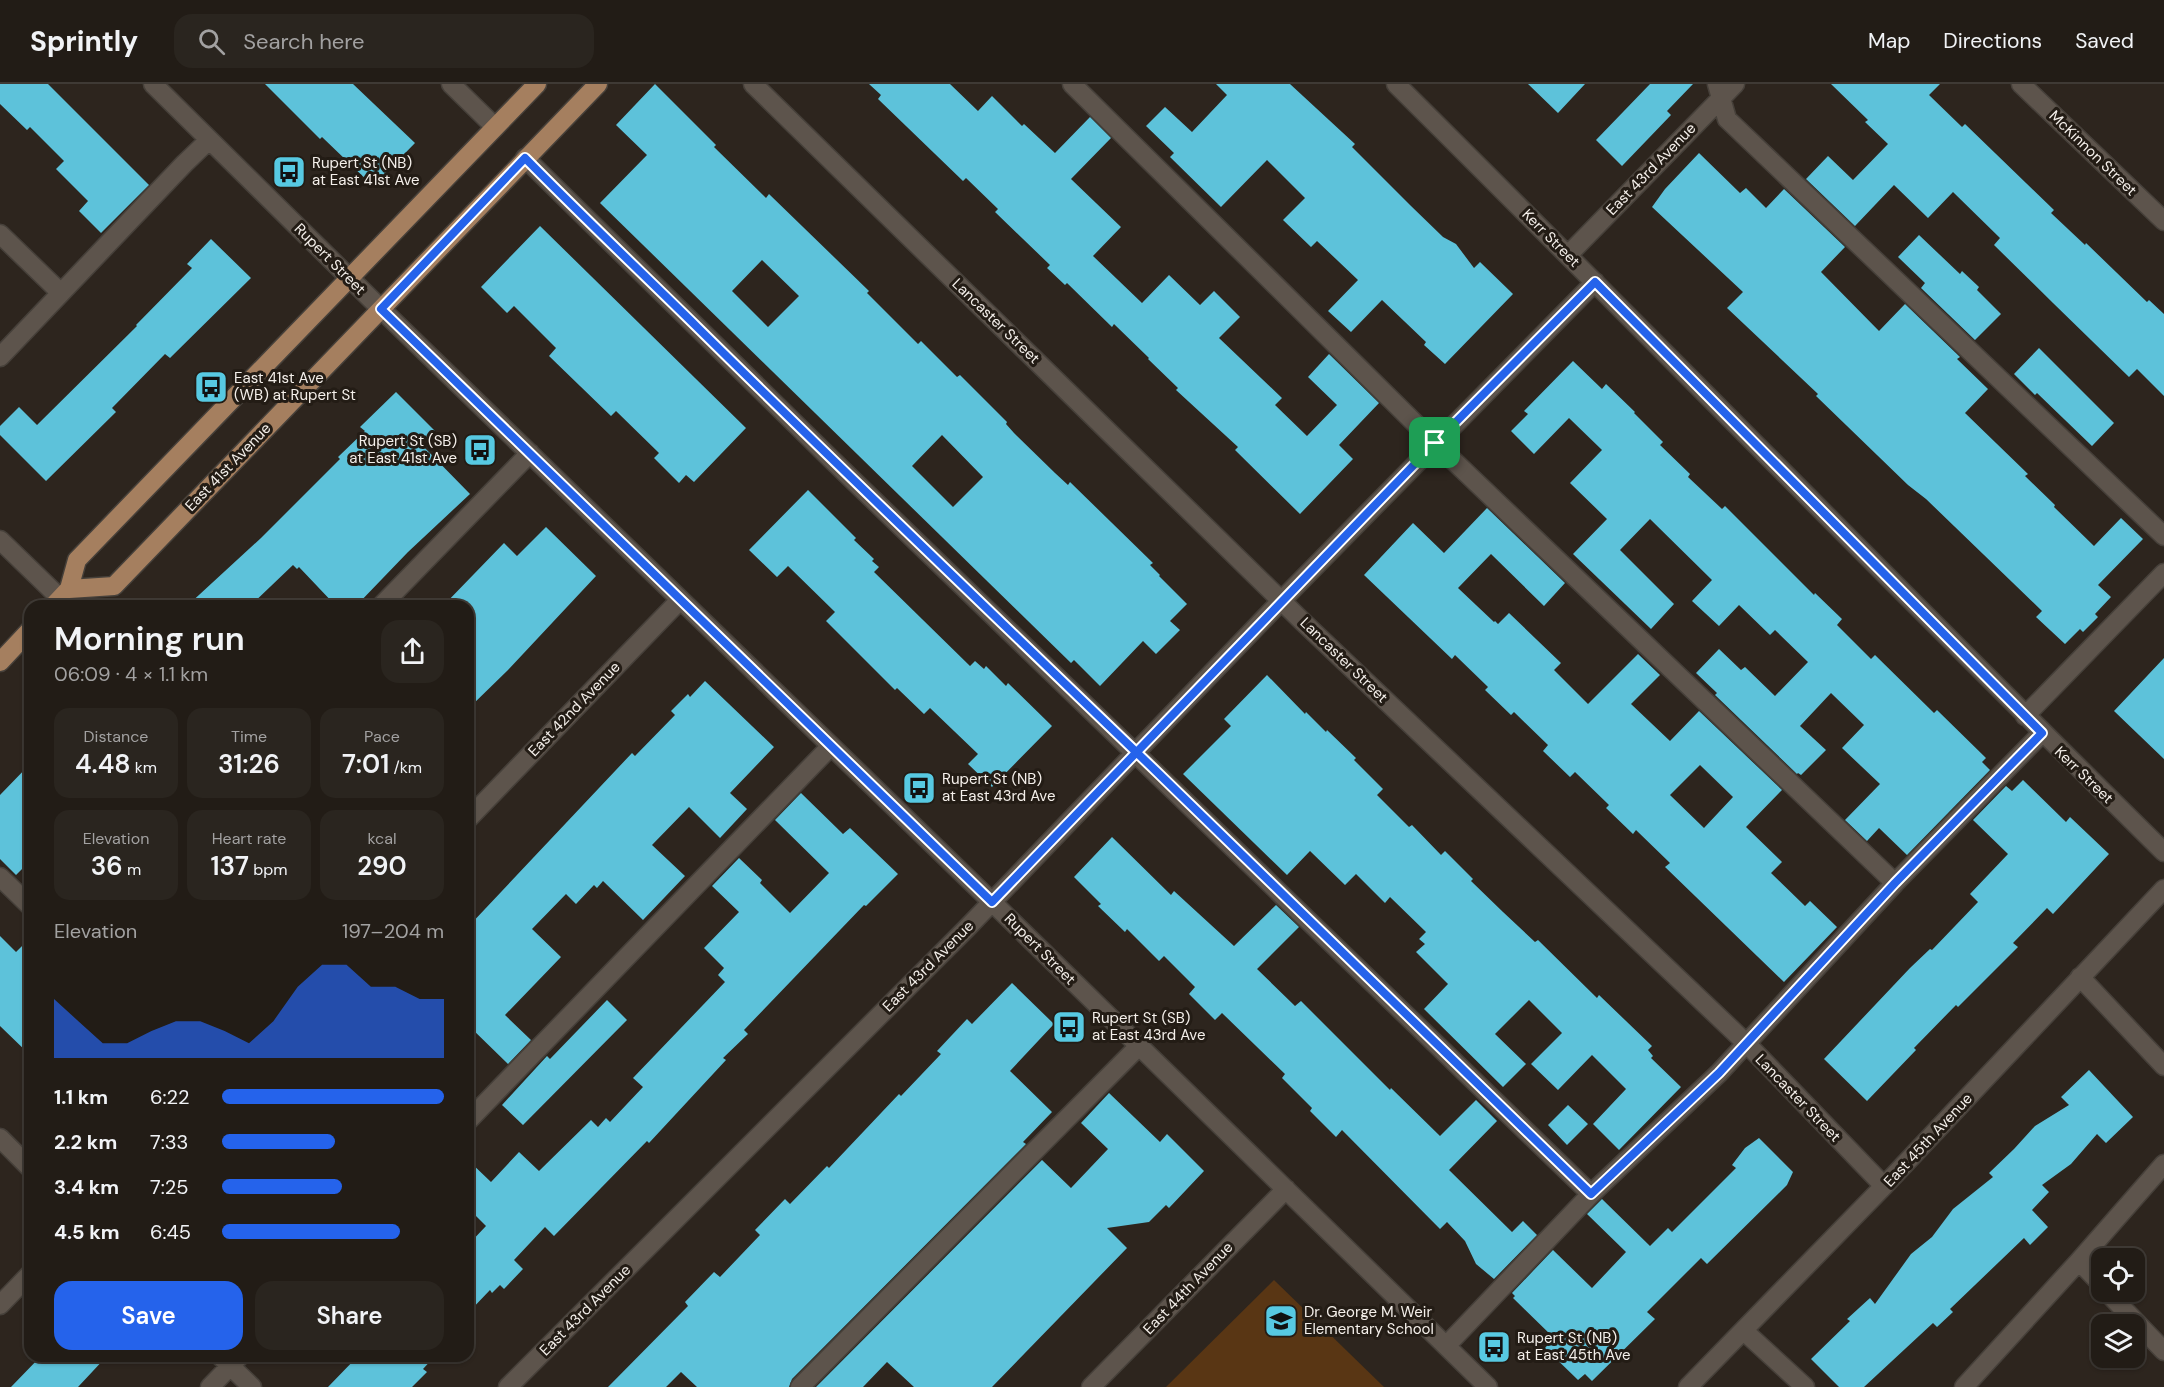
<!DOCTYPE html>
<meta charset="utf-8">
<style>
:root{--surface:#221c16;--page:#2a251f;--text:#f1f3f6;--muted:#a2a1a1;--line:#3f3a35;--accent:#2563eb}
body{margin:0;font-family:"DM Sans",sans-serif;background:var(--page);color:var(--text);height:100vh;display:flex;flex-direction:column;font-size:22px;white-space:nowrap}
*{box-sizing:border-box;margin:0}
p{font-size:20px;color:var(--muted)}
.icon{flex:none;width:33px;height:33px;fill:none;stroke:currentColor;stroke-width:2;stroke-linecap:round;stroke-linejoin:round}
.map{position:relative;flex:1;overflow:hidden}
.side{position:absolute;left:24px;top:516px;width:450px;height:762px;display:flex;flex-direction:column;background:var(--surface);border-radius:18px;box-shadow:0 2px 4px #0004,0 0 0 2px var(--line)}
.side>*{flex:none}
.controls{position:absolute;left:2091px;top:1164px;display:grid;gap:12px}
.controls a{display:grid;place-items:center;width:54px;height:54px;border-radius:12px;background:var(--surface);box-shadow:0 2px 4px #0004,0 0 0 2px var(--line);font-size:30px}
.pin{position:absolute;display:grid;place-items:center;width:51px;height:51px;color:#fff;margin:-26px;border-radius:12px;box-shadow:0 3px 9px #0006}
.round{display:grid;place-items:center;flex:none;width:63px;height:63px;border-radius:18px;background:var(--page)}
.summary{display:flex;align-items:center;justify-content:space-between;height:102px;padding:0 30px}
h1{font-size:33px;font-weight:600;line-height:45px}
.figures{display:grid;grid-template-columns:repeat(3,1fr);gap:9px;height:102px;padding:6px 30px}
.figures div{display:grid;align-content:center;border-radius:15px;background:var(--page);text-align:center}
.figures b{font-size:26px;font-weight:600}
.figures small{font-size:16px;font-weight:400}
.figures p{font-size:16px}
.chart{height:168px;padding:12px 30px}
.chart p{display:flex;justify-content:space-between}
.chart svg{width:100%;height:108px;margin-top:6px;fill:var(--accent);opacity:.7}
.cta{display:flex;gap:12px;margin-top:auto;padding:12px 30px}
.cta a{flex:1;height:69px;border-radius:18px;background:var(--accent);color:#fff;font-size:24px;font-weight:600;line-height:69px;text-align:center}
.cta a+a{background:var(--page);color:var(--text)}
ul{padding:0 30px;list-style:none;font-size:20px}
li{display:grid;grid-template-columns:96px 72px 1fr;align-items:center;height:45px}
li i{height:15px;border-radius:8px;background:var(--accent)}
header{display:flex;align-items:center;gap:36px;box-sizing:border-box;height:84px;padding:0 30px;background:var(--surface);border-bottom:2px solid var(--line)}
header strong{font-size:28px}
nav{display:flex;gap:33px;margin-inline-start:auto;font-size:21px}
.search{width:420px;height:54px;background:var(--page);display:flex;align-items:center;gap:15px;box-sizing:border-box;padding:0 21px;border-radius:18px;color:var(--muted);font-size:22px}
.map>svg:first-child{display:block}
.green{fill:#593614}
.building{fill:#5dc2da;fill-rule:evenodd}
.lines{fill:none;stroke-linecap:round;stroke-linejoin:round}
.minor-casing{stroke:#46403a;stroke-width:21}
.major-casing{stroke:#46403a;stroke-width:21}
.minor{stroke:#5d544c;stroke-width:18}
.major{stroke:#a57f5f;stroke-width:18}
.route-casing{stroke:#fff;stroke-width:12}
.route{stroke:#2563eb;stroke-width:8}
.labels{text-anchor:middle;stroke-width:6;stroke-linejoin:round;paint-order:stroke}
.street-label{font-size:15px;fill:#f4efea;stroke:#231c15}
.poi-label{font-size:15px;fill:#f4efea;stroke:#231c15;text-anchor:start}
</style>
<header>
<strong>Sprintly</strong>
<div class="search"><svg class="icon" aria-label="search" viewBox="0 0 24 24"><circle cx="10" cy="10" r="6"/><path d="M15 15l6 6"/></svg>Search here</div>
<nav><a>Map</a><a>Directions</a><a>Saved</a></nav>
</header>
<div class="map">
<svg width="2164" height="1303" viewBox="0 0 2164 1303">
<rect width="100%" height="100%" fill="#2d251e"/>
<path class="green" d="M1274,1196L1384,1303H1166Z"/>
<path class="building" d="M0,0H48L149,101L101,149L79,127L88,117L56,85L64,77L30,43L27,46L0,20Z
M265,0H353L415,59L373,102L322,53L320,55Z
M655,0L716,61L714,63L766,114L769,110L869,207L867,209L918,260L921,257L957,293L960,291L1007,338L1006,340L1014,349L1055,389L1068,401L1070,398L1153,479L1150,481L1160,491L1159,492L1187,520L1170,537L1180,546L1156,570L1143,557L1100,602L1074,576L1071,579L600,119L647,71L616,41ZM762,176L799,212L768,243L732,207ZM942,351L983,393L953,423L912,382Z
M869,0H950L978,27L992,12L1022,42L1024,40L1055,69L1090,33L1111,54L1071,95L1121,143L1093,172L1142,219L1169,191L1200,221L1214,207L1240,233L1219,254L1282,314L1275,321L1307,352L1337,321L1308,293L1329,270L1379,319L1339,361L1353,375L1300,430L1235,366L1238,363L1176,306L1178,304L1148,275L1149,274L1114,240L1112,243L1067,199L1065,201L1047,184L1050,181L995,128L998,125L966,94L963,97L878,15L881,11Z
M1216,0H1290L1355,60L1352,63L1410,121L1443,153L1456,160L1474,184L1480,178L1513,210L1445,280L1424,261L1426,258L1382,216L1351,248L1328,227L1358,196L1317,157L1311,163L1283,136L1305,114L1267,76L1221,123L1170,73L1174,69L1146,42L1165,23L1192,48L1227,11Z
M1528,0H1585L1558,29Z
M1650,0H1693L1667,27L1671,31L1622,82L1596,56Z
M1831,0H1940L1929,11L1962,43L1965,40L2026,99L2054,126L2051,129L2085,161L2086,159L2147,218L2149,216L2164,230V312L2137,285L2129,293L2053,219L1994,161L2000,154L1953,108L1928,134L1894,101L1855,142L1806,95L1828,72L1853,96L1888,60L1865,38L1868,36Z
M1699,69L1740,109L1746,104L1766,124L1784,105L1845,163L1821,188L1879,247L1905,220L1960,273L1957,275L1988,305L1965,329L2028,390L2025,392L2055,421L2054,423L2094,462L2121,434L2143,455L2098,501L2111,513L2095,530L2098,533L2083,548L2080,545L2065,560L2036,533L2042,527L1926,415L1908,401L1816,312L1818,310L1727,224L1743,208L1652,123L1665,105Z
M540,142L746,344L694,398L686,391L679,399L654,374L659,369L616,327L611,332L549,272L556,264L514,222L507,229L481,203Z
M1919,151L1960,190L1962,187L1979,203L1977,206L2001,230L1975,256L1921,204L1925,199L1898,173Z
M211,155L251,194L170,274L165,270L112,324L116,328L46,397L0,351V342L19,323L37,341L137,242L136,241L192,184L187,180Z
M2039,264L2114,339L2092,362L2037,309L2035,311L2014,290Z
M1573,277L1602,305L1606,300L1635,328L1634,329L1663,358L1660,361L1690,390L1688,393L1722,425L1725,422L1814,511L1815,509L1842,535L1837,541L1871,575L1875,571L1934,629L1937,626L1986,674L1982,678L1990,686L1907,771L1879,744L1867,757L1845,736L1880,700L1842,664L1864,641L1831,609L1800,642L1826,666L1801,691L1798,689L1797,690L1715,611L1717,609L1696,589L1719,565L1741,586L1745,583L1775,612L1808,578L1775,546L1770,551L1739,521L1719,542L1692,517L1712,496L1650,435L1620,466L1674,520L1651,545L1573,470L1607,435L1570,399L1602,366L1569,334L1534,370L1511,347L1528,330L1524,327Z
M396,308L435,347L421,360L470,410L408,468L356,522H336L299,483L297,485L293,481L250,522H187L261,454L340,375L338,373L365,347L360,343Z
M808,406L856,454L854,456L874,475L872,477L879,483L874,488L970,582L975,577L984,585L986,582L1006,602L1008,599L1052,642L992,703L968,680L978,670L930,624L924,630L897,604L895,606L826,537L835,528L788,482L777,493L749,466Z
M1487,424L1565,499L1544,522L1491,470L1458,504L1494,538L1495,537L1498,540L1509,529L1561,579L1554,586L1588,620L1638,570L1660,591L1631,620L1670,657L1699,627L1782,706L1746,743L1782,778L1771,789L1805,822L1810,817L1837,843L1784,898L1665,783L1670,779L1636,746L1633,750L1606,724L1609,721L1575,688L1570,693L1543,667L1548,661L1514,628L1511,631L1485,606L1488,603L1455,571L1452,575L1364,491L1413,439L1444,469ZM1700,681L1733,713L1704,744L1670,711Z
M546,443L596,492L508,586L468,625V522H443L504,459L517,472Z
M2164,574V675L2114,627Z
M1267,591L1305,630L1306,628L1326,648L1327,646L1356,674L1354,676L1383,705L1377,711L1409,743L1412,741L1441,771L1445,767L1473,795L1471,797L1503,828L1535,858L1538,856L1597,914L1599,911L1652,962L1648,966L1653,972L1651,974L1681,1003L1619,1066L1593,1040L1626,1005L1592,971L1558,1006L1531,980L1562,949L1529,916L1495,950L1526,980L1503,1003L1424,925L1448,900L1416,868L1425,860L1419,855L1426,848L1390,813L1385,819L1356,790L1345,801L1310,767L1287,791L1183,690L1231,642L1224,635Z
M705,597L774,663L730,709L747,725L720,754L689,723L652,761L685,792L643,836L603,797L597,804L594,801L576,820L566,810L532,845L561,873L505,931L531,956L508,980L468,941V843L632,669L635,672L675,631L671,627L688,610L690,613Z
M30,680V777L16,791L0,775V711Z
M2023,696L2066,738L2070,733L2109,770L2053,830L2047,824L2013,859L2018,863L1958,923L1956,921L1914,964L1916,966L1867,1017L1824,975L1910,884L1930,865L1932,866L1978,818L1970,810L2008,770L1973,736L2006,702L2012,707Z
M801,709L843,750L850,744L898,790L866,822L864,821L744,946L748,950L723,974L726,976L649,1059L647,1057L554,1152L545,1143L514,1176L523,1185L504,1205L500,1201L492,1209L490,1206L468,1229V1161L486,1142L468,1124V1076L491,1098L519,1068L539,1087L591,1036L598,1043L606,1034L610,1038L643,1003L633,994L725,898L718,891L724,884L704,864L739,828L712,802L739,774L762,796L760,799L790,829L829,789L775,736Z
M1112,753L1171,811L1174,807L1234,862L1276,821L1299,843L1257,885L1295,922L1301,917L1390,1006L1391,1004L1440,1052L1476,1016L1497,1037L1449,1086L1512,1148L1523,1137L1537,1151L1494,1195L1476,1180L1465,1157L1447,1138L1440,1145L1342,1046L1336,1053L1310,1027L1312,1024L1282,994L1285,990L1222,929L1215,936L1189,910L1195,903L1164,872L1159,877L1127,845L1125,848L1098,822L1101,820L1074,793Z
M0,852L16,868L30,854V971L0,942Z
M1012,899L1054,940L1010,987L1052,1028L1023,1058L1026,1060L792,1295L789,1303H697L681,1288L666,1303H608L688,1222L685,1218L714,1188L720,1193L760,1151L755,1146L785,1115L790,1120L827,1082L829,1084L899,1010L901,1012L941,970L937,967L967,935L972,940Z
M607,916L627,936L523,1041L502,1021L547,972L550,975Z
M2089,986L2133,1033L2106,1059L2097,1050L2071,1080L2042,1101L2049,1108L2032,1126L2048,1143L2030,1161L2024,1154L1950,1225L1953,1228L1937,1243L1933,1239L1864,1303H1839L1811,1275L1850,1237L1847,1235L1870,1214L1875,1220L1911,1170L1932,1153L1953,1125L1993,1093L1989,1089L2014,1065L2035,1042L2069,1021L2061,1013Z
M1109,1009L1160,1058L1167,1050L1204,1087L1169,1124L1166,1121L1149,1138L1107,1144L1127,1164L992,1303H914L887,1278L863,1303H816L1042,1076L1071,1104L1108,1065L1081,1039Z
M1568,1021L1588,1040L1567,1061L1548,1041Z
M1759,1054L1793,1088L1787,1101L1707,1180L1701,1174L1647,1228L1655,1235L1592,1297L1585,1290L1578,1296L1545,1264L1554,1254L1513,1214L1515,1212L1512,1209L1553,1166L1592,1204L1626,1168L1587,1130L1602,1115L1650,1162L1668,1144L1672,1148L1736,1084L1732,1081L1745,1064Z
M41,1272H107L78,1303H11Z
M358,1272H435L423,1285L427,1288L412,1303H328Z"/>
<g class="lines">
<defs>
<path id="minor" d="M153,0L381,225L992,818L1488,1303
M451,0L495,43
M753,0L1302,537L1747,960L1884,1102
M1072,0L1435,359L1895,799
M1396,0C1653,255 1906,514 2164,768
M1717,0L1727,35L2164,452
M2021,0L2164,137
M525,74L830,374L1591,1110
M0,150L61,209
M1568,171L1735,0
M0,273L184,80L209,56
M0,456L60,514
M381,522L530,369
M2025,632L2164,489
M468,735L680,516
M0,793L30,822
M2080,893L2164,982
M468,1037L831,662
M0,1054L30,1084
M2079,1177L2102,1201
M2107,1208L2164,1267
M0,1221L30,1190
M1744,1247L1805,1303
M1446,1262L1591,1110L1719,989L1895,799L2042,649
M220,1272L252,1303
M210,1303L240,1272
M508,1303L967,844L1282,516L1595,198
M800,1303L1138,963
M1091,1303L1286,1105
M1688,1303L1884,1102L2164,805
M1964,1303L2079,1177L2164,1080"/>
<path id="major" d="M69,505L114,502L598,0
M53,522L69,505L77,476L537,0
M0,578L30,546"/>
</defs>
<use href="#minor" class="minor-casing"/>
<use href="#major" class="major-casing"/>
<use href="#minor" class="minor"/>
<use href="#major" class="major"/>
</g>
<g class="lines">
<defs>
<path id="route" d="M1435,359L992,818L381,225L525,74C582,132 640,187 697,243C849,393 1003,540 1157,688L1591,1110L1719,989L1895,799L2042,649L1595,198L1435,359"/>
</defs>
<use href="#route" class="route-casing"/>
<use href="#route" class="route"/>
</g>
<defs>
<symbol id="bus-square" viewBox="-11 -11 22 22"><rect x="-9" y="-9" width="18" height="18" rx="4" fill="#57c9e2" stroke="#231c15"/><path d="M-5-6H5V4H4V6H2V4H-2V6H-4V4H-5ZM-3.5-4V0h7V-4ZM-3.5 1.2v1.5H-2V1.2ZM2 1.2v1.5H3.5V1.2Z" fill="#111"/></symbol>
<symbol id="school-square" viewBox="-11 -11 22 22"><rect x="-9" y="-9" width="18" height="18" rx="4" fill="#57c9e2" stroke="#231c15"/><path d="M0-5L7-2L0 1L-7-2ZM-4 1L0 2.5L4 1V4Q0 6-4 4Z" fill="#111"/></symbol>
</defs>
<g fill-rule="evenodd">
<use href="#bus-square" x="270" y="69" width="38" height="38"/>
<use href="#bus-square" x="192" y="284" width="38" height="38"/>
<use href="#bus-square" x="461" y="347" width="38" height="38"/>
<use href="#bus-square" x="900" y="685" width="38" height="38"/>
<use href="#bus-square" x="1050" y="924" width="38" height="38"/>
<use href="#school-square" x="1262" y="1218" width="38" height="38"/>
<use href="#bus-square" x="1475" y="1244" width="38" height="38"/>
</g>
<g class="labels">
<g class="street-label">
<text transform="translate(2093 69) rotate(44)" y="5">McKinnon Street</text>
<text transform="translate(1651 85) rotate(-46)" y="5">East 43rd Avenue</text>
<text transform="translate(1551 154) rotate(45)" y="5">Kerr Street</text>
<text transform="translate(330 175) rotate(45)" y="5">Rupert Street</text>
<text transform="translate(996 237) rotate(44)" y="5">Lancaster Street</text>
<text transform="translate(228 383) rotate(-46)" y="5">East 41st Avenue</text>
<text transform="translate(1344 576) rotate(44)" y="5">Lancaster Street</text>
<text transform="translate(574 625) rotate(-46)" y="5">East 42nd Avenue</text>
<text transform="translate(2084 691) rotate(44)" y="5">Kerr Street</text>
<text transform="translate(1040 865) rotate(45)" y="5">Rupert Street</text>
<text transform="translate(928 882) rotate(-45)" y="5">East 43rd Avenue</text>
<text transform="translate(1798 1014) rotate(46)" y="5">Lancaster Street</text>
<text transform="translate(1928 1056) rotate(-47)" y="5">East 45th Avenue</text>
<text transform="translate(1188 1204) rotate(-46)" y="5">East 44th Avenue</text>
<text transform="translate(585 1226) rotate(-45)" y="5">East 43rd Avenue</text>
</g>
<g class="poi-label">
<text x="312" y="84">Rupert St (NB)<tspan x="312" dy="17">at East 41st Ave</tspan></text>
<text x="234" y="299">East 41st Ave<tspan x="234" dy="17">(WB) at Rupert St</tspan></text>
<text x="457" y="362" text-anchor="end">Rupert St (SB)<tspan x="457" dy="17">at East 41st Ave</tspan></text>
<text x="942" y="700">Rupert St (NB)<tspan x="942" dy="17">at East 43rd Ave</tspan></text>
<text x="1092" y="939">Rupert St (SB)<tspan x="1092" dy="17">at East 43rd Ave</tspan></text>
<text x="1304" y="1233">Dr. George M. Weir<tspan x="1304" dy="17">Elementary School</tspan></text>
<text x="1517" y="1259">Rupert St (NB)<tspan x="1517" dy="17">at East 45th Ave</tspan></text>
</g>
</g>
</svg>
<div class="controls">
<a><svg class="icon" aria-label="locate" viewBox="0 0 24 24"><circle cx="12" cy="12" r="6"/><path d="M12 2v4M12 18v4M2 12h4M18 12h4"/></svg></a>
<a><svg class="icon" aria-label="layers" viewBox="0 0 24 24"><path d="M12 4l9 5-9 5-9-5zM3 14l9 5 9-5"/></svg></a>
</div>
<div class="pin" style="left:1435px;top:359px;background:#1e9e55"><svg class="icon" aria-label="arrive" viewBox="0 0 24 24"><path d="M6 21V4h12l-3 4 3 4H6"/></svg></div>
<section class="side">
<div class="summary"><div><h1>Morning run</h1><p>06:09 · 4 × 1.1 km</p></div><a class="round"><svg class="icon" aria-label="share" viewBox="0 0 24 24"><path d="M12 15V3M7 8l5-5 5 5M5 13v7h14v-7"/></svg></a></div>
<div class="figures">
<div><p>Distance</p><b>4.48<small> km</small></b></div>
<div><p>Time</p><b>31:26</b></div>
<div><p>Pace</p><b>7:01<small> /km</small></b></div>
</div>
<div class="figures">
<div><p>Elevation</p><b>36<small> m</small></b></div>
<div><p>Heart rate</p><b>137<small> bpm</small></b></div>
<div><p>kcal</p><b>290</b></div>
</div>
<div class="chart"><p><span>Elevation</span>197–204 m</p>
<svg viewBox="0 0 160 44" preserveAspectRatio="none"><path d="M0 44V20L10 29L20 38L30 38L40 33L50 29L60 29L70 33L80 38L90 29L100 15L110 6L120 6L130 15L140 15L150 20L160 20V44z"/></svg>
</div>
<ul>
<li><b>1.1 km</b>6:22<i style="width:100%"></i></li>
<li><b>2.2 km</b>7:33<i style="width:51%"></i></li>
<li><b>3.4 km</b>7:25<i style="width:54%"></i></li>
<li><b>4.5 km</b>6:45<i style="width:80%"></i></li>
</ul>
<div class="cta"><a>Save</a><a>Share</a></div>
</section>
</div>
